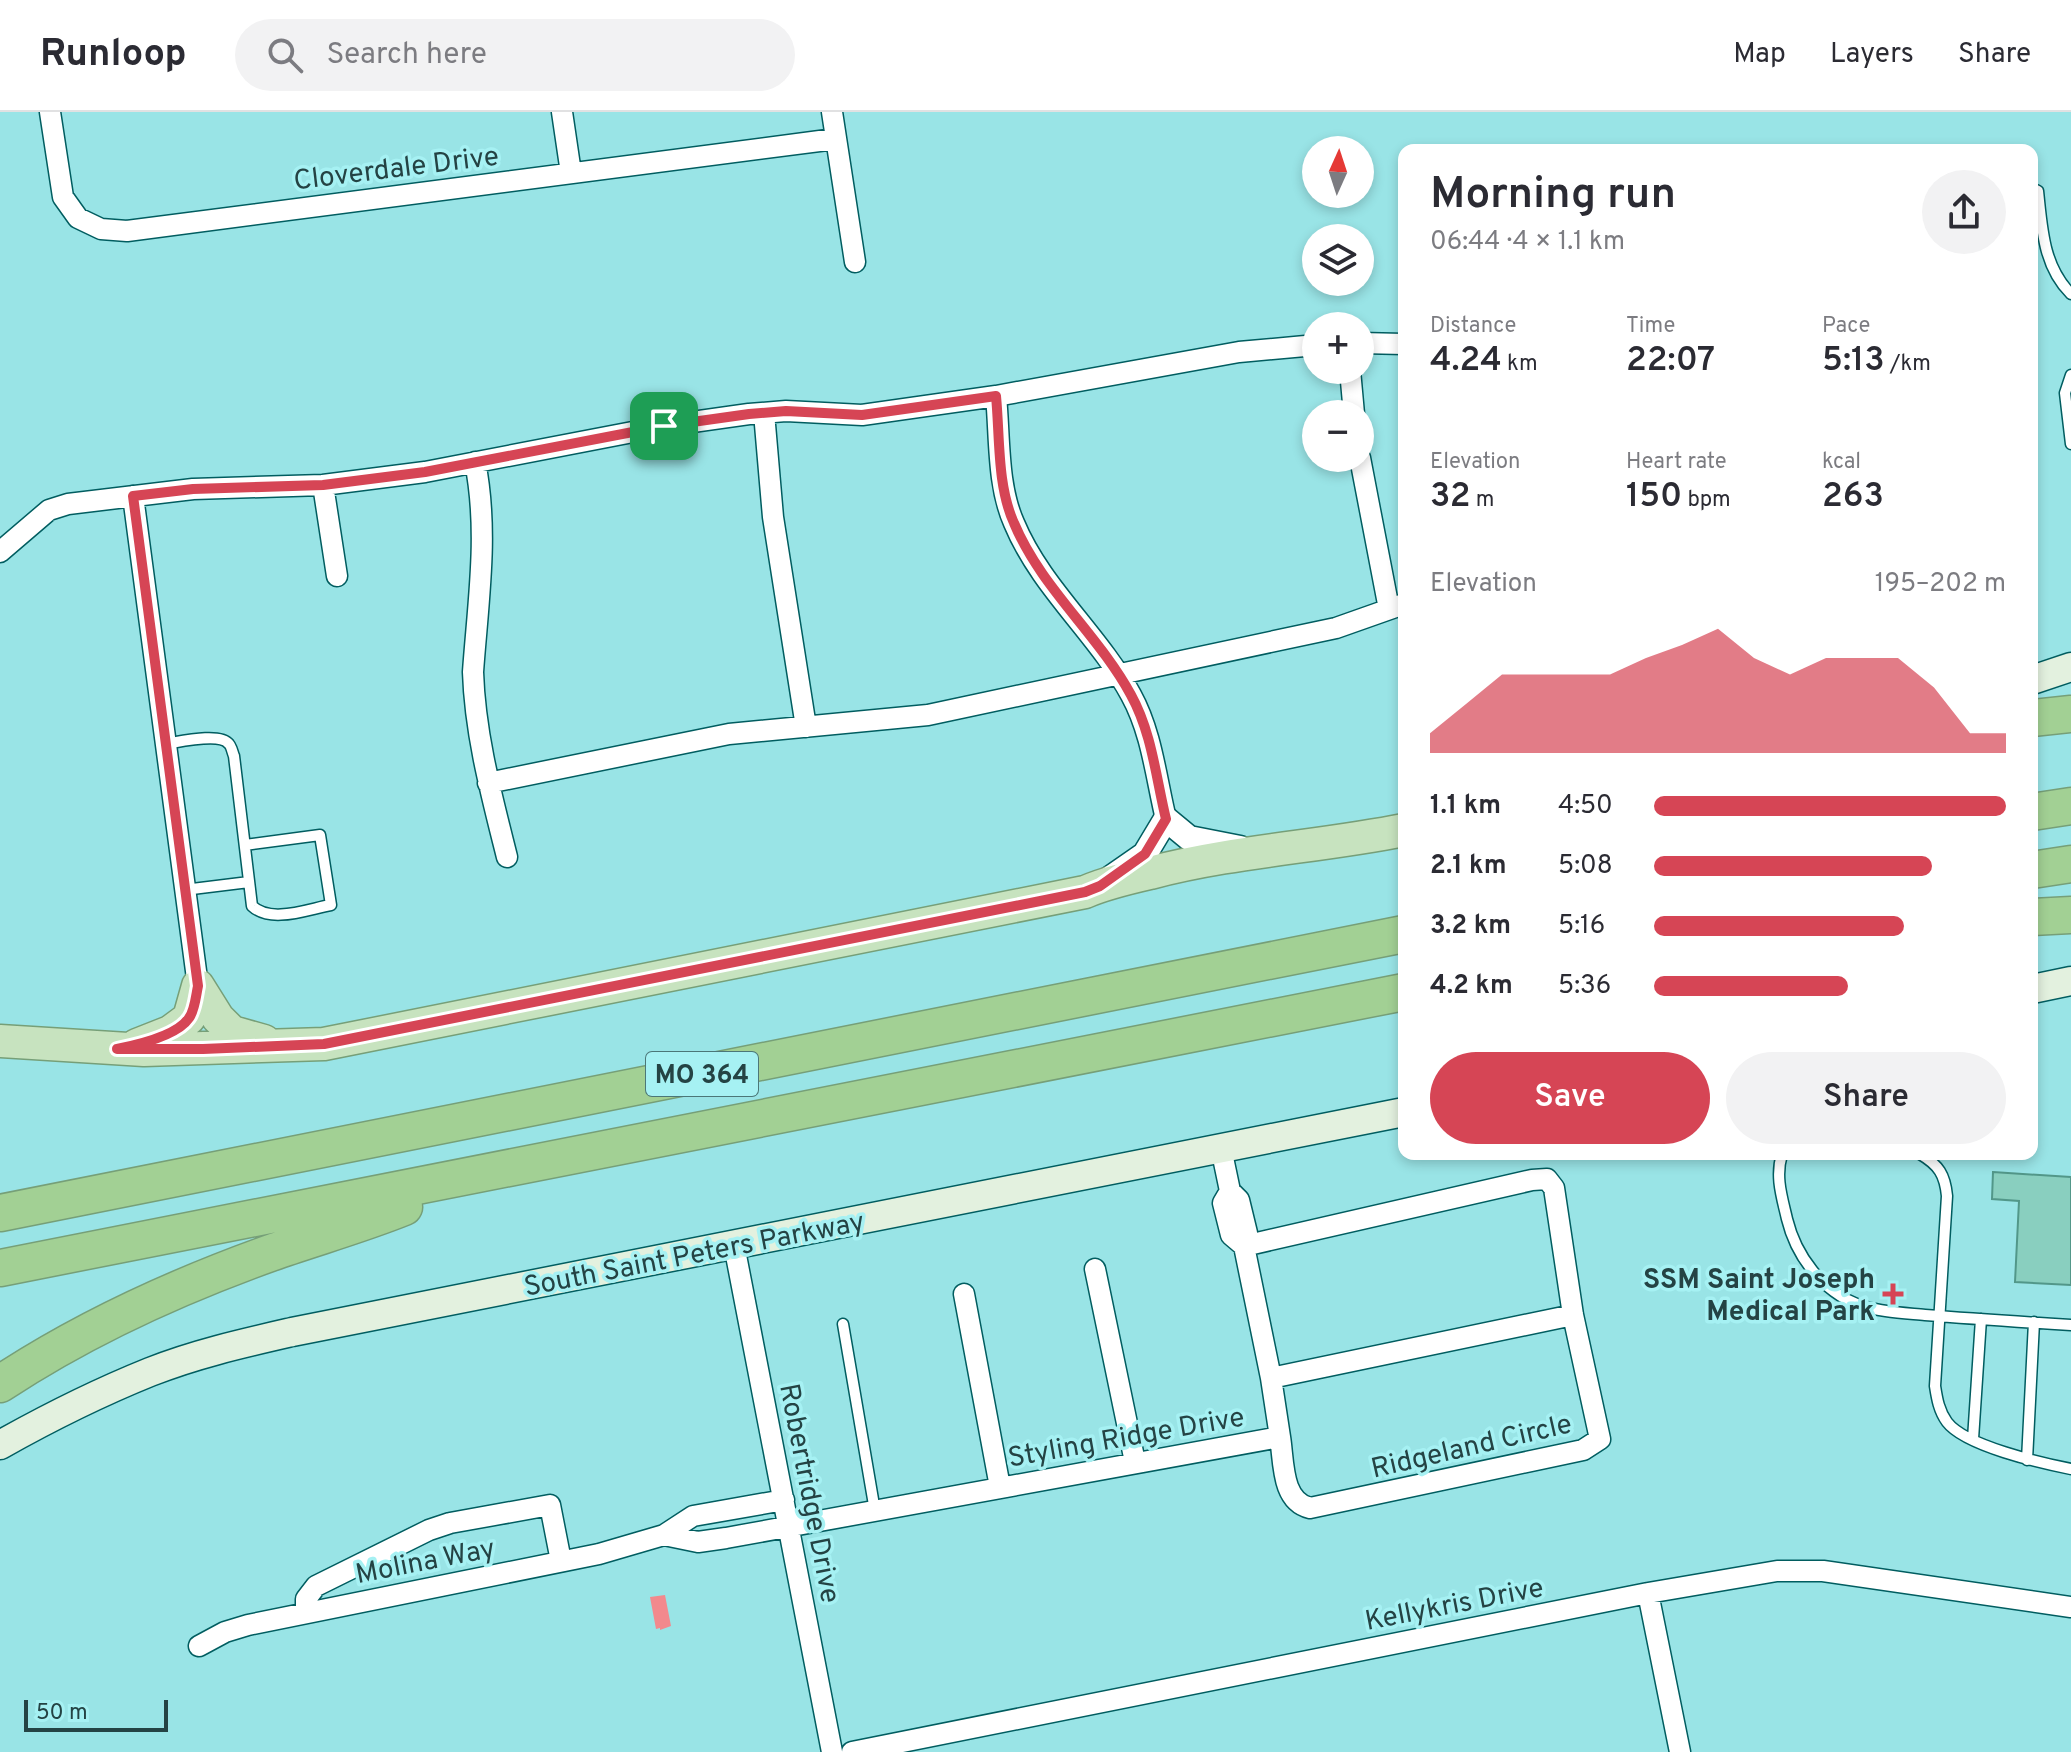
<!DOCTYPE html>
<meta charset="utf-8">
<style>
:root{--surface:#fff;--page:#f2f2f3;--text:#2b2b33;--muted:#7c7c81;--line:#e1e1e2;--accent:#d64555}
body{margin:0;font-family:Overpass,sans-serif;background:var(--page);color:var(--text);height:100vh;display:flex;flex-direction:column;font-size:30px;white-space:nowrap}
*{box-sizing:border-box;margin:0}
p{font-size:26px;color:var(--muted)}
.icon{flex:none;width:44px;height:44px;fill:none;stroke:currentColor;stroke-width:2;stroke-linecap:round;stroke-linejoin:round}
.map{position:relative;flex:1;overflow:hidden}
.panel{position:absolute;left:1398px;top:32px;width:640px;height:1016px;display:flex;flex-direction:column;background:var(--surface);border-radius:16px;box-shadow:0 4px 12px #0003}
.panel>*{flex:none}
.needle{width:52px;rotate:3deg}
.tools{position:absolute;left:1302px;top:24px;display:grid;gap:16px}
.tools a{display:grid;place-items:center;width:72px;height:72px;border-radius:50%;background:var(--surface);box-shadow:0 4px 12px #0003;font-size:40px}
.scale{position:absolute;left:24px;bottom:20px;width:144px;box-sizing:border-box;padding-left:8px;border:4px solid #244344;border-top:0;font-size:22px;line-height:28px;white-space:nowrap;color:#244344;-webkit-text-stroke:6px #a6f1f3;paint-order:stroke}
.pin{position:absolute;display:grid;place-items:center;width:68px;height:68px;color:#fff;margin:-34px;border-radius:16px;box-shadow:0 4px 12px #0006}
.round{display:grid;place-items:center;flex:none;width:84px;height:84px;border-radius:42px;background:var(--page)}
.overview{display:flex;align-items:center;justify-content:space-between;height:136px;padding:0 32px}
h1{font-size:44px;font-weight:600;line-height:60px}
.figures{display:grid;grid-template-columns:repeat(3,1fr);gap:12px;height:136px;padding:8px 32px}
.figures div{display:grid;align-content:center}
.figures b{font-size:34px;font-weight:600}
.figures small{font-size:22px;font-weight:400}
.figures p{font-size:22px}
.chart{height:224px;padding:16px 32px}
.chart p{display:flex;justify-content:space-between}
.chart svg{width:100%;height:144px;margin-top:8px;fill:var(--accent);opacity:.7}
.cta{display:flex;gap:16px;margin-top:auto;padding:16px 32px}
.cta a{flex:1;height:92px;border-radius:48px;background:var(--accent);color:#fff;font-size:32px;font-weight:600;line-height:92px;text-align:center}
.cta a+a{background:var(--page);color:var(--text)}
ul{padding:0 32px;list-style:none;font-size:26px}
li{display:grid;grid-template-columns:128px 96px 1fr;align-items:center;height:60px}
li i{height:20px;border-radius:10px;background:var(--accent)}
header{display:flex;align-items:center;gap:48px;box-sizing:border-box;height:112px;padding:0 40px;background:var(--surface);border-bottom:2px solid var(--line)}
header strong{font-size:38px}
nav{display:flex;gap:44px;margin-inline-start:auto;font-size:28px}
.search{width:560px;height:72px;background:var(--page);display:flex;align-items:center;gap:20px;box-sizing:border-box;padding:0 28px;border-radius:44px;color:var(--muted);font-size:30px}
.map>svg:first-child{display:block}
.water{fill:#f2898d}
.building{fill:#89cfbf;stroke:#529789;stroke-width:2}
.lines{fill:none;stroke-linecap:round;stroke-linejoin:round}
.service-casing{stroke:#015d60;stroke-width:13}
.minor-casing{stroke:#015d60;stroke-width:23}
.tertiary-casing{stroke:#015d60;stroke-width:27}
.secondary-casing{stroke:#015d60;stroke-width:31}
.primary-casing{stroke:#769f78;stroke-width:35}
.motorway-casing{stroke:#769f78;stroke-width:39}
.service{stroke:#fff;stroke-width:10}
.minor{stroke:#fff;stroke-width:20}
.tertiary{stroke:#fff;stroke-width:24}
.secondary{stroke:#e3f1df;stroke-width:28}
.primary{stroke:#c7e3bf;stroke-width:32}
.motorway{stroke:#a2d094;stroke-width:36}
.route-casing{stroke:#fff;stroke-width:16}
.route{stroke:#d64555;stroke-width:10}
.poi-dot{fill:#d64555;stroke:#a6f1f3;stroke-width:3}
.labels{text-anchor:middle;stroke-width:7;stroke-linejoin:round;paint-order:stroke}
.shield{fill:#a6f1f3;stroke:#4b7778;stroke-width:2}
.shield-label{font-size:26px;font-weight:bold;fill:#244344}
.street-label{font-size:28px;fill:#244344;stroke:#a6f1f3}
.poi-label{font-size:28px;font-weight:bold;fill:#244344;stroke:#a6f1f3;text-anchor:end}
</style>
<header>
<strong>Runloop</strong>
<div class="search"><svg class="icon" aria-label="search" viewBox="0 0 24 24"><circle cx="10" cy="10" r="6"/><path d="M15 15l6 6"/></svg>Search here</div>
<nav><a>Map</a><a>Layers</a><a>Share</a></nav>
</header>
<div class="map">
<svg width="2071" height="1640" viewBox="0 0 2071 1640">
<rect width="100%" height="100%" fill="#99e4e6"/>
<path class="water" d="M665,1483L671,1514L660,1518V1516L656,1517L650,1485Z"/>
<path class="building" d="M1993,1060L2071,1065V1173L2015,1170L2019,1089L1992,1087Z"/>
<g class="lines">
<defs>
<path id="service" d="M2032,76L2038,79C2042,116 2043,154 2071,182
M2071,263L2065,281L2071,332
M165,632C179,630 220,620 229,632C231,633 233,642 234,644L252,794C271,812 308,797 331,793L320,723L245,733
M184,778L249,770
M1782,1042C1775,1065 1782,1085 1787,1107C1796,1144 1822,1179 1859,1193C1879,1200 1904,1201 1925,1203C1974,1207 2022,1210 2071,1213
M1920,1042C1939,1053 1945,1063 1947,1084L1935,1274C1937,1287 1939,1299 1947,1310C1965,1334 2041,1351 2071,1357
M843,1212L875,1399
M1973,1327L1981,1207
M2027,1348L2034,1210"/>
<path id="minor" d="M50,0L63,85L78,106L101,117L127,119L835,27
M562,0L571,61
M832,0L855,150
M1360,231L1404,232
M1350,258L1354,302
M996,284L1239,240L1316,233
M764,301L773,405L806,615
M1360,346L1389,497
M475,350C489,420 478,490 473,560C475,623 492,685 507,745
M323,373L337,464
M133,384L198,874
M0,440L49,398L68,392L193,377L323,373L425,360L664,314L749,302L786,299L862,303L996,284C1000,325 997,373 1014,411C1041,476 1098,522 1131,583C1152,621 1156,666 1166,707
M488,671L729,622L928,603L1336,516L1404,492
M1230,1079L1223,1091L1231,1123L1244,1134L1532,1068L1547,1067L1554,1076L1573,1203L1600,1327L1583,1338L1310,1396C1281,1389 1284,1349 1280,1325
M734,1133L832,1640
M1095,1157L1135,1350
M964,1182L1000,1375
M1271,1266L1573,1203
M664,1423L698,1430L726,1426L1280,1325L1271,1266L1244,1134L1247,1121L1239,1088L1230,1079L1221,1036
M1648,1481L1680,1640
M306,1501V1487L316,1474L429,1418L450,1411L550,1393L561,1449
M199,1534L225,1520L248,1513L599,1442L664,1423L693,1404L784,1388
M852,1640L1648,1481L1777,1459H1823L2071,1495"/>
<path id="tertiary" d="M1109,767L1145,742L1166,707L1189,726L1240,736"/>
<path id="secondary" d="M2032,568L2071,555
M2032,877L2071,869
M0,1333C48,1306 98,1281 150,1260C195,1242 244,1231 292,1220L1404,1000"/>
<path id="primary" d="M198,874L218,906L232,920L264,929
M0,929L144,938L324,932L1085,780C1106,771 1128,766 1150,761C1233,739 1319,735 1404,718
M137,933L170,920L189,906L198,874"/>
<path id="motorway" d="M2032,606L2071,602
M2032,700L2071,694
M2032,758L2071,752
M2032,805L2071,803
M0,1101L1404,822
M0,1156L1404,880
M0,1272C85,1216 180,1173 276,1139C319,1124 362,1112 404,1095"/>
</defs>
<use href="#service" class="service-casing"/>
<use href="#minor" class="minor-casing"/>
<use href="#tertiary" class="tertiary-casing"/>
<use href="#secondary" class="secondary-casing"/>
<use href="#primary" class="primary-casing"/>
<use href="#motorway" class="motorway-casing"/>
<use href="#service" class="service"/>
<use href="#minor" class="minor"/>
<use href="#tertiary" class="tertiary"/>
<use href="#secondary" class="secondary"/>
<use href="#primary" class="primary"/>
<use href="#motorway" class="motorway"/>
</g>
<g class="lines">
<defs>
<path id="route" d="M996,284C1000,325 997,374 1014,411C1041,476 1098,522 1131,583C1152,621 1156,666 1166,707L1145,742L1100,774L1085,780L324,932L203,937H117C137,933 177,924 189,906C195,898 196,883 198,874L133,384L193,377L323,373L425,360L664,314L749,302L786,299L862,303Z"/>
</defs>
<use href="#route" class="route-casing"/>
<use href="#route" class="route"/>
</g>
<path class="poi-dot" d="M1889 1170h8v8h8v8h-8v8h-8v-8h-8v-8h8z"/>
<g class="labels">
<rect class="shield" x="646" y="940" width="112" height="44" rx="6"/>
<g class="shield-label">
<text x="702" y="971">MO 364</text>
</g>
<g class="street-label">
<text transform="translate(396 55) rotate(-7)" y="10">Cloverdale Drive</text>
<text transform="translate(694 1141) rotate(-11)" y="10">South Saint Peters Parkway</text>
<text transform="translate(1126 1324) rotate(-10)" y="10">Styling Ridge Drive</text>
<text transform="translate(1471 1333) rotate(-13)" y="10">Ridgeland Circle</text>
<text transform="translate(811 1381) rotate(79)" y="10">Robertridge Drive</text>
<text transform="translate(425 1448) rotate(-11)" y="10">Molina Way</text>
<text transform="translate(1454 1491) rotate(-11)" y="10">Kellykris Drive</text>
</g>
<g class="poi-label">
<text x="1875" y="1176">SSM Saint Joseph<tspan x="1875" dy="32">Medical Park</tspan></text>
</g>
</g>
</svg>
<div class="tools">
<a><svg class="needle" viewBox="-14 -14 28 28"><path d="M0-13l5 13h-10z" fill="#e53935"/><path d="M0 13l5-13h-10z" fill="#7c7c81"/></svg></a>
<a><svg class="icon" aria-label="layers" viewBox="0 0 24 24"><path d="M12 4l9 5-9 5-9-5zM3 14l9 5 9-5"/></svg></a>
<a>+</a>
<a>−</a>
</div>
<div class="scale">50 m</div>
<div class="pin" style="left:664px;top:314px;background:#1e9e55"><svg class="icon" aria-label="arrive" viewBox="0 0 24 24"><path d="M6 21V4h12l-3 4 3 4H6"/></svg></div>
<section class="panel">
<div class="overview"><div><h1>Morning run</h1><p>06:44 · 4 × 1.1 km</p></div><a class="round"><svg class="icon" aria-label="share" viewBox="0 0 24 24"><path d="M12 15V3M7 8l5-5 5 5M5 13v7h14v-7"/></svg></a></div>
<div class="figures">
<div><p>Distance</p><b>4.24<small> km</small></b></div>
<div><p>Time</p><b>22:07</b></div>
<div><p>Pace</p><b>5:13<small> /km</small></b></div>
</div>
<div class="figures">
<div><p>Elevation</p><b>32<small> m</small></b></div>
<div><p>Heart rate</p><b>150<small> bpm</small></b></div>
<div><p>kcal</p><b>263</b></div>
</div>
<div class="chart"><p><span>Elevation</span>195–202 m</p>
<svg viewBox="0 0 160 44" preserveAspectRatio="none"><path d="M0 44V38L10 29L20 20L30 20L40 20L50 20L60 15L70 11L80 6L90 15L100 20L110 15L120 15L130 15L140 24L150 38L160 38V44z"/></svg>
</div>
<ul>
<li><b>1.1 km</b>4:50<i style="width:100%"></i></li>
<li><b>2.1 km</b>5:08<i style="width:79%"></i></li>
<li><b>3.2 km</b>5:16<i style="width:71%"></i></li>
<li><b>4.2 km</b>5:36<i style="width:55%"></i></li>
</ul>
<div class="cta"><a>Save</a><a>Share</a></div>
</section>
</div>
